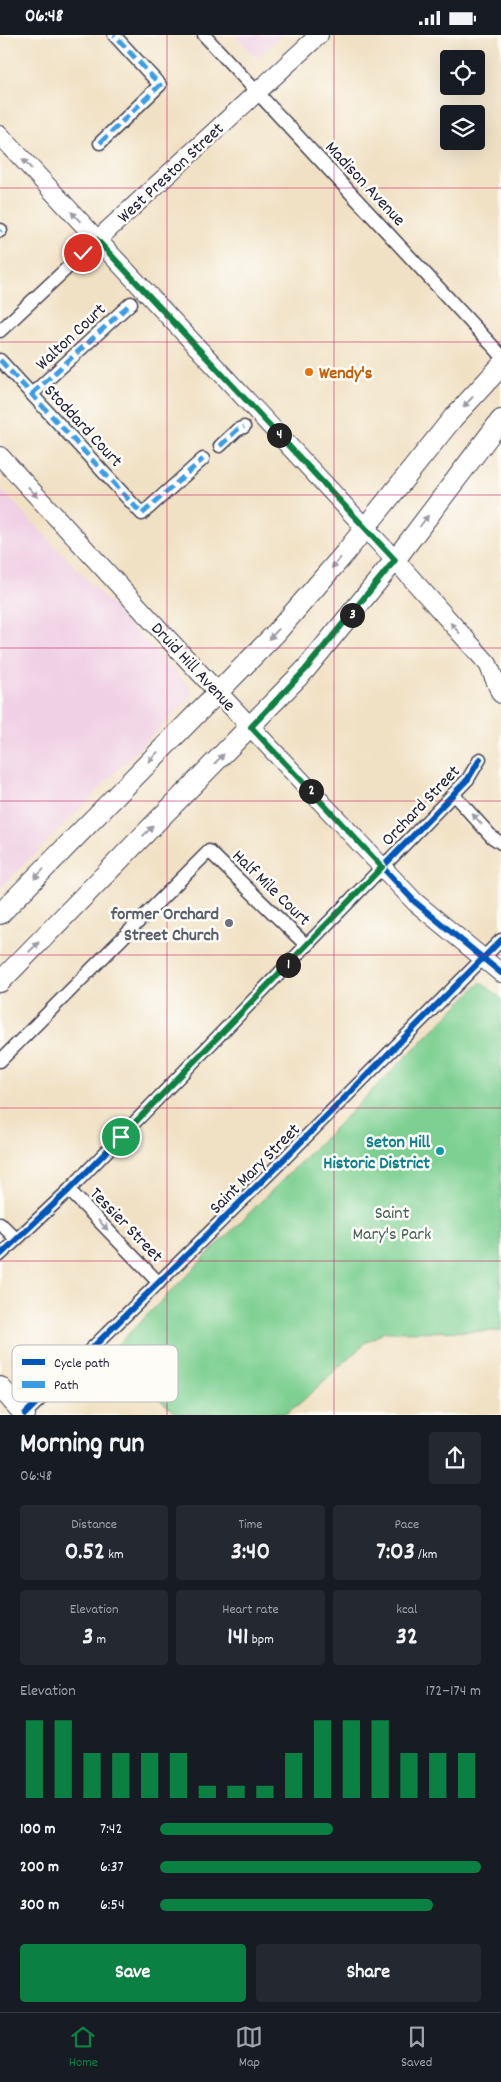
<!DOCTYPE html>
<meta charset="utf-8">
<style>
:root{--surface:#171b24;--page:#242831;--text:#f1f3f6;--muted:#9ea1a6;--line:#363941;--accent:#0b8043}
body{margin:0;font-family:Dekko,sans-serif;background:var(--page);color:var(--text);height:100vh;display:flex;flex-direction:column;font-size:19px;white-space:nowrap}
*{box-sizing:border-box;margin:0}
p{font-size:16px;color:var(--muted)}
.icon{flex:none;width:28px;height:28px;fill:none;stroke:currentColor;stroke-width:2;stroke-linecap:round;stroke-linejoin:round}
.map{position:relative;height:1380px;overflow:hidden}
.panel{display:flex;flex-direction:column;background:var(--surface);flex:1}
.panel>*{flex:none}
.controls{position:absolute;left:440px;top:15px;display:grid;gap:10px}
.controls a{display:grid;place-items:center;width:45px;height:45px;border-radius:5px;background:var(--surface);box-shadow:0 5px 20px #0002;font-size:25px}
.pin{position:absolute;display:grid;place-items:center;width:42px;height:42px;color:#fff;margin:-21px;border:2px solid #fff;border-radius:50%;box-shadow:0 1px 5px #0007}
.km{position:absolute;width:25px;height:25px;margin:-12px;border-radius:50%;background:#222;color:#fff;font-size:14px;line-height:25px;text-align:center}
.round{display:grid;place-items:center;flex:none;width:52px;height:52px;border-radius:5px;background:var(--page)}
.head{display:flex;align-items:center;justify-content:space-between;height:85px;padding:0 20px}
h1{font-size:28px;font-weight:800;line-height:38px}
.figures{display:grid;grid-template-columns:repeat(3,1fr);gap:8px;height:85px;padding:5px 20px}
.figures div{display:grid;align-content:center;border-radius:5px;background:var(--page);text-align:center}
.figures b{font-size:25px;font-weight:800}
.figures small{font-size:14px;font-weight:400}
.figures p{font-size:14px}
.chart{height:140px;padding:10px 20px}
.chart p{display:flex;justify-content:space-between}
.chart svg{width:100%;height:90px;margin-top:5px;stroke:var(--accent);stroke-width:6}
.cta{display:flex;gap:10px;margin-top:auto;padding:10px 20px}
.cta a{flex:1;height:58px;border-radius:5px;background:var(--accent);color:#fff;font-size:20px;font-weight:800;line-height:58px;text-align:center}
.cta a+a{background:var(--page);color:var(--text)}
ul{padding:0 20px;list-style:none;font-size:16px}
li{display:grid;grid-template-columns:80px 60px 1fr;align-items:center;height:38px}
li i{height:12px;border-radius:6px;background:var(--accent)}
.status{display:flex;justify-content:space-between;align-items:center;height:35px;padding:0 25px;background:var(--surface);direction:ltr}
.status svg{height:14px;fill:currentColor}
.tab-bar{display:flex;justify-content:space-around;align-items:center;height:70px;border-top:1px solid var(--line);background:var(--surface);font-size:14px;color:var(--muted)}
.tab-bar a{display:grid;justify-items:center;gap:2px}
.tab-bar .selected{color:var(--accent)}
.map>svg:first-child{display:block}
.built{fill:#f0d0e4}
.green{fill:#7ed092;stroke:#507966}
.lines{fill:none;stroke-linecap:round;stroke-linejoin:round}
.street-casing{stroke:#413f50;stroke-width:15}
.secondary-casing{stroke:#413f50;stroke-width:20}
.primary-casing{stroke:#413f50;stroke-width:22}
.street{stroke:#fff;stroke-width:12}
.secondary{stroke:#fff;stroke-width:18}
.primary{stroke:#fff;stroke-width:20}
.quiet{stroke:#3c9ce2;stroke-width:5;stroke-dasharray:10 5;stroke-linecap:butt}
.cycleway-casing{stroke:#fdfcf7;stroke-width:9}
.cycleway{stroke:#0057b8;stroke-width:6}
.oneway{fill:#9c9ca7}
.route-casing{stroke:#fff;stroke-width:10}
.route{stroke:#0b8043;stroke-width:6}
.grid{fill:none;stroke:#c2185b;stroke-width:1;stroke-opacity:0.55}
.food-dot{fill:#e8710a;stroke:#fdfcf7;stroke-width:2}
.worship-dot{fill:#6b7280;stroke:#fdfcf7;stroke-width:2}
.culture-dot{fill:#0f9aa8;stroke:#fdfcf7;stroke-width:2}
.labels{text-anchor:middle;stroke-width:5;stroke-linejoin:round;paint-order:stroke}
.street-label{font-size:18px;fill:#22223b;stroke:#fdfcf7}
.food-label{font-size:18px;font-weight:bold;fill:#c56008;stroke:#fdfcf7;text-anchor:start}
.worship-label{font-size:18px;font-weight:bold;fill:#5b616d;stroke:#fdfcf7;text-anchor:end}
.culture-label{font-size:18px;font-weight:bold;fill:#0d838f;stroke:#fdfcf7;text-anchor:end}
.park-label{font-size:18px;fill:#425f59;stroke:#fdfcf7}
.key{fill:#fdfcf7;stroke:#bbbbbf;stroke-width:1}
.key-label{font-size:14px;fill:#22223b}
</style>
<div class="status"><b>06:48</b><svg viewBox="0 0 49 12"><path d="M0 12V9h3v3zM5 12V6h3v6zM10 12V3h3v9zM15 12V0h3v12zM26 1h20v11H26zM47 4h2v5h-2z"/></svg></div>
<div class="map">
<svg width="501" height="1380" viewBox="0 0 501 1380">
<rect width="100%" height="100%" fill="#fdfcf7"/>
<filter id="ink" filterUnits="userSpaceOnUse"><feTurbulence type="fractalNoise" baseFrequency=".02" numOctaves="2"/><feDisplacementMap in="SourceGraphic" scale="10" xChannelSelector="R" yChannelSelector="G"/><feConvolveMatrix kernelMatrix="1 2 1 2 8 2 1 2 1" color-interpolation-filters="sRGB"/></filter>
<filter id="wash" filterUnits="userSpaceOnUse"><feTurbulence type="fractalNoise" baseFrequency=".0096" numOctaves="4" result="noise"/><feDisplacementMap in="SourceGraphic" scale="20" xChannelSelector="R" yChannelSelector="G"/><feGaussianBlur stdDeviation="1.12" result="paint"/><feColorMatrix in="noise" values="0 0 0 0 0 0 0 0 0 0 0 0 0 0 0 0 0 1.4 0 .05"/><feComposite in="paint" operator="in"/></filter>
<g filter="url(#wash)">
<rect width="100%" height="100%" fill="#f1e1c4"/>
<path class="built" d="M235,0H282L258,22L253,20Z
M0,453L191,654L190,662L0,854Z"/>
<path class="green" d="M481,947L501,963V1296L384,1297L365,1308L299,1369L285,1379H176L109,1318Z"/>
</g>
<g filter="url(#ink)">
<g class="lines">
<defs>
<path id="street" d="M204,0L501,320
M100,108L160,50L114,0
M0,196L1,195
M0,296L97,205
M0,325L142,479L203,424
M32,359L131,268
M220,411L237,395L244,392
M453,759L492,802L501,808
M0,1026L209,816L307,911
M69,1155L159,1248
M0,1188L16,1204
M0,1220L69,1155L468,744L480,724
M25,1379L274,1134L501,905"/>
<path id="secondary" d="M0,100L395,525L488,629L501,659
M97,205L319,0
M0,421L183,620L415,867L501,938"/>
<path id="primary" d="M0,879L275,599L345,518L453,383L501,331
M0,947L305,635L395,525L501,385
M0,1352L25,1380"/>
</defs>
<use href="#street" class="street-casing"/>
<use href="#secondary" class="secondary-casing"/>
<use href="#primary" class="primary-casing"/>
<use href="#street" class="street"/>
<use href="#secondary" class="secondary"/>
<use href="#primary" class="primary"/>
<path class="quiet" d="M100,108L160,50L114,0
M0,196L1,195
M0,325L142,479L203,424
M32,359L131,268
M220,411L237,395L244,392"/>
<defs>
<path id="cycleway" d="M251,692L415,867L501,938
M0,1220L69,1155L468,744L480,724
M25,1379L274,1134L501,905"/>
</defs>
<use href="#cycleway" class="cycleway-casing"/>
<use href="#cycleway" class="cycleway"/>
</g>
<defs><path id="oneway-solid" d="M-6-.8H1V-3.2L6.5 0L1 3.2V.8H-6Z" transform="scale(1.25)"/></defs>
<g class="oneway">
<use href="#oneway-solid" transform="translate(27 129) rotate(-133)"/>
<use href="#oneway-solid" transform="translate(76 182) rotate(-133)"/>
<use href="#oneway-solid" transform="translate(468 367) rotate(133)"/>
<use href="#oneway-solid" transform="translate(33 457) rotate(47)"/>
<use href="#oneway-solid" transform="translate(424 486) rotate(-53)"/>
<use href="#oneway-solid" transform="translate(336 528) rotate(130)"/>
<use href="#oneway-solid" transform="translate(455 593) rotate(-132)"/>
<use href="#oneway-solid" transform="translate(274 599) rotate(133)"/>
<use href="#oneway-solid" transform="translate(153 722) rotate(134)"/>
<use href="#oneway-solid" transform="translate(219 724) rotate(-45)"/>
<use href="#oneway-solid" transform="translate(477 784) rotate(-132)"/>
<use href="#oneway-solid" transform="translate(148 796) rotate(-45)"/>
<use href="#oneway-solid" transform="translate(39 839) rotate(134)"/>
<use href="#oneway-solid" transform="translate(34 912) rotate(-45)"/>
<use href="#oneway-solid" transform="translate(103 1190) rotate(46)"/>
</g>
</g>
<g class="lines" filter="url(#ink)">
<defs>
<path id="route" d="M83,218L97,205L395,525L305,635L251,692L382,832L121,1102"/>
</defs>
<use href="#route" class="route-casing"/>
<use href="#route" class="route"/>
</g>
<path class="grid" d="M167,0V1380M334,0V1380M0,153H501M0,307H501M0,460H501M0,613H501M0,766H501M0,920H501M0,1073H501M0,1226H501"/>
<circle class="food-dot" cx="309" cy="337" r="5"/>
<circle class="worship-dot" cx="229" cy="888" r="5"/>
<circle class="culture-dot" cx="440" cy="1116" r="5"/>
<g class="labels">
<g class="street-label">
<text transform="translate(170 137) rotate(-43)" y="6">West Preston Street</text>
<text transform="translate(366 148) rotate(47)" y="6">Madison Avenue</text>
<text transform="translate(70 301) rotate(-43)" y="6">Walton Court</text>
<text transform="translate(84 390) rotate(47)" y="6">Stoddard Court</text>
<text transform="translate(194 631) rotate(47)" y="6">Druid Hill Avenue</text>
<text transform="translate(420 770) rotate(-46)" y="6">Orchard Street</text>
<text transform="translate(272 852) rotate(44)" y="6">Half Mile Court</text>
<text transform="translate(254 1133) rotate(-45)" y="6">Saint Mary Street</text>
<text transform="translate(127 1189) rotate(46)" y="6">Tessier Street</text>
</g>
<g class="food-label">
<text x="319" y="343">Wendy's</text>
</g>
<g class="worship-label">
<text x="219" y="884">former Orchard<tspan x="219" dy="21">Street Church</tspan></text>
</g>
<g class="culture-label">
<text x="430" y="1112">Seton Hill<tspan x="430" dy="21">Historic District</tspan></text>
</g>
<g class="park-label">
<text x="392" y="1183">Saint<tspan x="392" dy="21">Mary's Park</tspan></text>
</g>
</g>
<rect x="12" y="1310" width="166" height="57" rx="8" class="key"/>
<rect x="22" y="1324" width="23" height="6" fill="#0057b8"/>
<rect x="22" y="1346" width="23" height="7" fill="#3c9ce2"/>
<g class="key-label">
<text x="54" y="1332">Cycle path</text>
<text x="54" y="1354">Path</text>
</g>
</svg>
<div class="controls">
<a><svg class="icon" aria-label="locate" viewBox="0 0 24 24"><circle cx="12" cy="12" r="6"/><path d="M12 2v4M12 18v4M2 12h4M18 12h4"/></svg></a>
<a><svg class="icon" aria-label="layers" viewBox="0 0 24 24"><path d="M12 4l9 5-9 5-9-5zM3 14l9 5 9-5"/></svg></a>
</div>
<div class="pin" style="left:121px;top:1102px;background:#1e9e55"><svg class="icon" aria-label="arrive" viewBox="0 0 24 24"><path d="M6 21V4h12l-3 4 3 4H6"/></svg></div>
<div class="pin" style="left:83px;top:218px;background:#d93025"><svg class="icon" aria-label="check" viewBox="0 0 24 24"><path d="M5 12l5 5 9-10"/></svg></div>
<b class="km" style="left:288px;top:930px">1</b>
<b class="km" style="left:311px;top:756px">2</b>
<b class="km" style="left:352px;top:580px">3</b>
<b class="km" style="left:279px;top:400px">4</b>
</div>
<section class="panel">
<div class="head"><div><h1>Morning run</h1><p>06:48</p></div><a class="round"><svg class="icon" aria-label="share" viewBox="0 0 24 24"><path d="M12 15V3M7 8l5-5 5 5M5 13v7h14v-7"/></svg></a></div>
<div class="figures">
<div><p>Distance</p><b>0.52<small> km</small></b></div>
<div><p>Time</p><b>3:40</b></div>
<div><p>Pace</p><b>7:03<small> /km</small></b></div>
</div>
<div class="figures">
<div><p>Elevation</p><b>3<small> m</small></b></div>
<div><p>Heart rate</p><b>141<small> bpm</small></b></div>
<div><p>kcal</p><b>32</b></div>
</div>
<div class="chart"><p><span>Elevation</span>172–174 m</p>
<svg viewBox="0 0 160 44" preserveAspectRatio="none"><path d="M5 44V6M15 44V6M25 44V22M35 44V22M45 44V22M55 44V22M65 44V38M75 44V38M85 44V38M95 44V22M105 44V6M115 44V6M125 44V6M135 44V22M145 44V22M155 44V22"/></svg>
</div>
<ul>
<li><b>100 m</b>7:42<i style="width:54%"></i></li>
<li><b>200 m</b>6:37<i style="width:100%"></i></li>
<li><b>300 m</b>6:54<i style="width:85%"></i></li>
</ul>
<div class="cta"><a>Save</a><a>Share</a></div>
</section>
<nav class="tab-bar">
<a class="selected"><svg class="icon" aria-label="home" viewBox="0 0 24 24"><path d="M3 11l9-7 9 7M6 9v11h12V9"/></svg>Home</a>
<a><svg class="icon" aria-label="map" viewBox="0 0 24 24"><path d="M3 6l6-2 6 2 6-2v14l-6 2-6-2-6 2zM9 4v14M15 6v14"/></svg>Map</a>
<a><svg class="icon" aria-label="saved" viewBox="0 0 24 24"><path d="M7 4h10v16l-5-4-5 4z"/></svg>Saved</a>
</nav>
